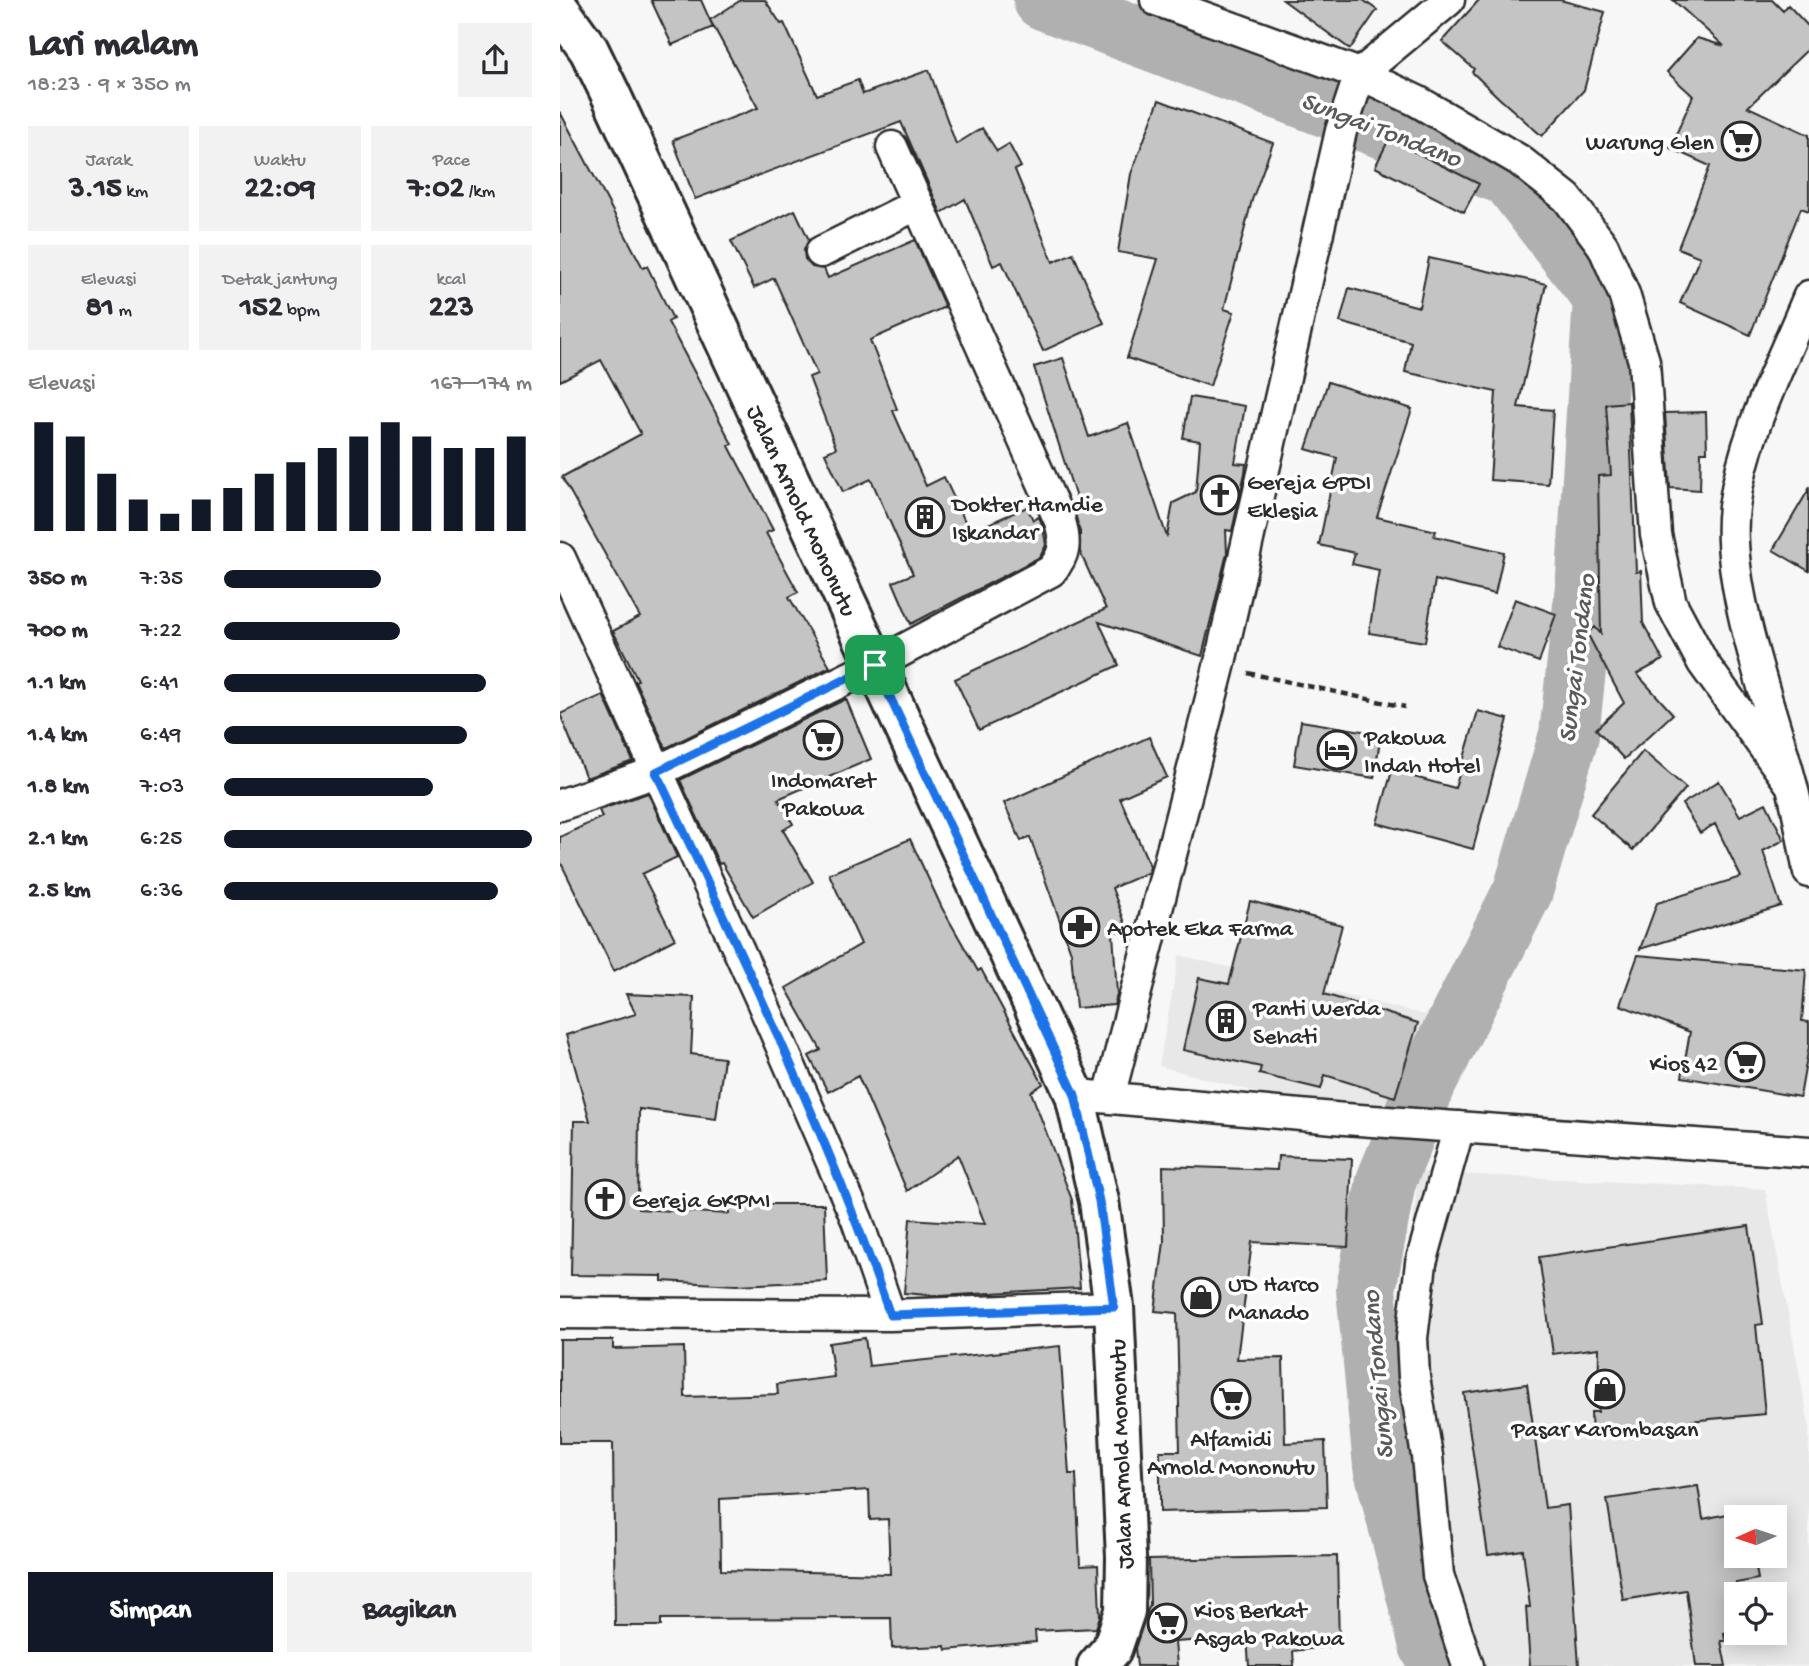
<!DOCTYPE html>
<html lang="id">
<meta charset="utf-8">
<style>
:root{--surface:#fff;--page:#f2f2f3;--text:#2b2b33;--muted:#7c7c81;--accent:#111827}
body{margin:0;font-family:"Gochi Hand",sans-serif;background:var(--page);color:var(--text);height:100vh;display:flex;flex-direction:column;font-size:26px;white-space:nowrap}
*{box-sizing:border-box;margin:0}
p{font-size:23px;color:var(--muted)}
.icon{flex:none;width:38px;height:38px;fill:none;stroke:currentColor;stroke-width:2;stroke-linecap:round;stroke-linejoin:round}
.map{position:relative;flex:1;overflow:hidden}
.side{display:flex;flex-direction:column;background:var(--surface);width:560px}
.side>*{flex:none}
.needle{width:46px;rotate:267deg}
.fabs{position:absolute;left:1164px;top:1505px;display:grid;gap:14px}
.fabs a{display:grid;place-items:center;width:63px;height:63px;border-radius:0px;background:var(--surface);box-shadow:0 4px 18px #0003;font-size:35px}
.pin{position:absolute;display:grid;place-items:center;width:60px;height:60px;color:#fff;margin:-30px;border-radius:14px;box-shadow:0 4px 10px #0006}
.round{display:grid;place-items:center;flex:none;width:74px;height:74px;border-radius:0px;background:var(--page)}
.headline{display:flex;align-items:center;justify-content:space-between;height:119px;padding:0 28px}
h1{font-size:38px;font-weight:700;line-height:52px}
.stats{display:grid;grid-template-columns:repeat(3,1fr);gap:10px;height:119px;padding:7px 28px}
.stats div{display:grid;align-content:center;border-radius:0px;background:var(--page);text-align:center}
.stats b{font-size:30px;font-weight:700}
.stats small{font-size:19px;font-weight:400}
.stats p{font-size:19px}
.chart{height:196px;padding:14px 28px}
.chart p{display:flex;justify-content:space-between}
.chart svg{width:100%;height:126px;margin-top:7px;stroke:var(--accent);stroke-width:6}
.button{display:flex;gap:14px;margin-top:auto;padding:14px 28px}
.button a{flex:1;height:80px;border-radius:0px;background:var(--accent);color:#fff;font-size:28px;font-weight:700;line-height:80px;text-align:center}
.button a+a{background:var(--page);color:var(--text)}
ul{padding:0 28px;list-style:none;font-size:23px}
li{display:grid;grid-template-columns:112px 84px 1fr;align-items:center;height:52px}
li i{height:18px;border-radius:9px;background:var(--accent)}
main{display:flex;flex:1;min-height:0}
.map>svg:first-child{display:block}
.built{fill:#e8e8e8;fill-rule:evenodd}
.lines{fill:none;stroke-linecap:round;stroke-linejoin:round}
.river{stroke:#b0b0b0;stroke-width:60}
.building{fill:#c4c4c4;stroke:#2b2b2b;stroke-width:2;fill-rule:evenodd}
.street-casing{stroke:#2b2b2b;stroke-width:35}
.secondary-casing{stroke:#2b2b2b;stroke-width:44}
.path{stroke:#2b2b2b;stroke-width:4.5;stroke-dasharray:7 5;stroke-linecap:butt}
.street{stroke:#fff;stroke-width:30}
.secondary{stroke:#fff;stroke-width:38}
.route-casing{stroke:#fff;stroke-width:14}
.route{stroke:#1a73e8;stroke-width:9}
.labels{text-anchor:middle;stroke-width:7;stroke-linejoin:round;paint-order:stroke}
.poi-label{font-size:24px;fill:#2b2b2b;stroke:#fff;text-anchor:start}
.street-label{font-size:24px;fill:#2b2b2b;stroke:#fff}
.water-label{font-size:26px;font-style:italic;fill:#5a5a5a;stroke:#fff}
</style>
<main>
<section class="side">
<div class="headline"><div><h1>Lari malam</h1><p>18:23 · 9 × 350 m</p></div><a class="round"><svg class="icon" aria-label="share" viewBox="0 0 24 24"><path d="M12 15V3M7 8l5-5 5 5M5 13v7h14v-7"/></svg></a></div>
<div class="stats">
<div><p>Jarak</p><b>3.15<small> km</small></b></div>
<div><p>Waktu</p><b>22:09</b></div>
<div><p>Pace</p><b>7:02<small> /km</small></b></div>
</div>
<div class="stats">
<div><p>Elevasi</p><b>81<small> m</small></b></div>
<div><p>Detak jantung</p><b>152<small> bpm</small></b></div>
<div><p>kcal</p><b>223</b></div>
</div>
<div class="chart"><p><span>Elevasi</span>167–174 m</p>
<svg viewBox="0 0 160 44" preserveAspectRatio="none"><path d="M5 44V6M15 44V11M25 44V24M35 44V33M45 44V38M55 44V33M65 44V29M75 44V24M85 44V20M95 44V15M105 44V11M115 44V6M125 44V11M135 44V15M145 44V15M155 44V11"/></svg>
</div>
<ul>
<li><b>350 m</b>7:35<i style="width:51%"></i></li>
<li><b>700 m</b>7:22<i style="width:57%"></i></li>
<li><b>1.1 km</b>6:41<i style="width:85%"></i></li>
<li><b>1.4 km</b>6:49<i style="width:79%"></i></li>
<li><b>1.8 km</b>7:03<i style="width:68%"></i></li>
<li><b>2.1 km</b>6:25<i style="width:100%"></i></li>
<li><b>2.5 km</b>6:36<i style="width:89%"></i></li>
</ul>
<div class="button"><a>Simpan</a><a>Bagikan</a></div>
</section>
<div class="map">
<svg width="1249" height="1666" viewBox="0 0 1249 1666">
<rect width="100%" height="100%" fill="#f7f7f7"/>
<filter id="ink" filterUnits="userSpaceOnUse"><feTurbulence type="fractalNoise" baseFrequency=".0143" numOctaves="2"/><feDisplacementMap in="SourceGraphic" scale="14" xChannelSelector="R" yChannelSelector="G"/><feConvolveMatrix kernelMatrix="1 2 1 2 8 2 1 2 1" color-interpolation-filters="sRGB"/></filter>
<g filter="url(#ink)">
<path class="built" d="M619,955L870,1016L837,1106L721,1099L599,1066ZM793,1003L858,1023L835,1097L770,1077Z
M858,1172L1205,1189L1249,1425V1666H919L875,1549L841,1352ZM1176,1517H1214V1556H1176ZM1176,1594H1214V1633H1176Z"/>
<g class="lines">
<path class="river" d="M483,0L950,177L1043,298L1026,577L1009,735L963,891L867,1082L826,1181L806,1289L823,1466L869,1645L880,1666"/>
</g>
<path class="building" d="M91,0H141L153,27L112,45Z
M181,0H205L221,24L224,23L257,95L298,80L303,94L369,70L396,144L422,128L437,151L449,144L461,167L455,170L493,262L513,253L544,323L483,351L442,262L433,266L405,199L381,213L341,122L135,199L113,140L198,108L150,20Z
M723,0H803L817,10L790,49Z
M919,0H1000L1045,12L1024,90L982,136L939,98L912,72L914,69L882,41Z
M1113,0H1212L1223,11L1228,5L1249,27V48L1188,107L1249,135V211L1241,208L1190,335L1120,303L1140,257L1118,248L1150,166L1110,148L1133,96L1107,72L1137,38L1164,46Z
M599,100L713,143L692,200L664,309L674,312L650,386L567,358L598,259L558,252L571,174Z
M0,112L83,268L87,266L113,319L108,322L172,444L169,446L213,530L206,533L238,592L229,597L270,667L106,748L75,681L78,680L53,631L80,617L2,477L81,434L41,360L0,381Z
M829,139L919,184L904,212L815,167Z
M235,210L249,240L244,250L245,259L252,267L264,269L268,278L355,240L385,307L310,340L337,409L333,411L366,486L384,477L410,532L467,507L473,520L479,517L483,527L486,545L480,557L351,624L333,582L353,574L311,479L283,492L265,453L276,448L249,377L257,374L214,278L194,288L171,241Z
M869,258L986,284L958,407L993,410L988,484L930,480L936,392L845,372L851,342L780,322L789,288L859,307Z
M503,358L529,437L568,423L607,537L613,503L636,492L640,441L623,438L630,397L685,406L675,463L686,464L685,473L672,531L666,530L667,553L642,656L539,622L559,665L419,730L395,679L546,609L520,552V532L511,503L517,501L474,367Z
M768,382L852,409L817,517L876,531L874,536L944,552L935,594L875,580L865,642L809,633L819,570L792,564L795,553L759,545L777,458L746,449Z
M1069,402L1076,572L1081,571L1083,623L1103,660L1077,674L1113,714L1064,759L1036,729L1064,703L1027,633L1035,627L1041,634L1038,476L1051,475L1046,404Z
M1146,412L1147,452H1141L1140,490L1110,488L1105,413Z
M1249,489V571L1213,550Z
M955,599L996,614L979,662L937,647Z
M43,695L73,761L26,778L0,714Z
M286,699L311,759L218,799L233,824L223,830L253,882L193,917L162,863L159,864L120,780Z
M918,711L948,719L913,849L817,823L832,771L895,788Z
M741,721L821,734L814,778L734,765Z
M589,737L607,777L560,798L590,866L589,872L552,888L567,928L553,933L557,994L554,1005L516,1008L511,952L470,837L461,841L444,803Z
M1083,751L1126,788L1073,850L1031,814Z
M1159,781L1180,816L1206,803L1224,840L1203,851L1221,906L1080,949L1097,903L1181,877L1155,824L1140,833L1122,804Z
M88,793L117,857L82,874L115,939L54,971L0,861V837L42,817L39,810Z
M350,839L382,908L418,971L421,969L483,1084L471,1092L512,1200L520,1288L380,1296L344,1293L350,1219L425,1224L398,1155L347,1191L298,1076L268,1092L249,1056L261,1050L226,988L301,944L269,874Z
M690,901L782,925L764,994L858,1023L835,1097L765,1075L761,1089L699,1074L701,1067L623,1050L639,978L669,984Z
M1078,955L1246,970L1242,1021L1249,1022V1046L1240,1097L1122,1077L1130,1032L1060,1005Z
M66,994L134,997L131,1054L164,1058L156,1119L79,1109L78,1209L169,1214V1204H264L267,1281L176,1285L102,1281V1276L11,1275L14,1121H30L6,1035L76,1014Z
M718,1156L792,1159L788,1247L692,1242L677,1359L723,1358L725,1443L765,1441L767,1507L600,1512V1451H620L617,1313L595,1311L604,1242L603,1166L717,1170Z
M1189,1226L1203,1324L1196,1325L1205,1414L1129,1421L1130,1426L1032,1438L1031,1412H1038L1039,1348L993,1354L979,1257Z
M305,1338L309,1366L500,1346L509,1474H516L520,1566L538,1565L540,1616L536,1628L475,1631L476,1642L386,1650L385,1646L332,1648L331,1618L101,1619V1626H55L53,1443H0V1340H53V1349L124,1347L125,1397L218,1394L217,1384L274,1377L269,1343ZM309,1490L310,1520L328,1519L330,1574L161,1570L160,1499Z
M967,1384L985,1508L1008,1505L1019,1666H970L966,1607H970L963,1550L928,1555L904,1393Z
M1138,1486L1143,1519L1187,1510L1188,1517H1176V1556H1194L1198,1579L1176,1583V1632L1164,1633L1165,1641H1161L1166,1666H1136L1126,1590L1063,1600L1047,1499Z
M777,1556L779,1645L733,1651L734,1666H689L687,1637L615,1642L617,1666H577L575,1648L590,1604L589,1560Z"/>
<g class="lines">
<defs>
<path id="street" d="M596,0L800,74L857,101L959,160L1007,198L1043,246L1064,294L1084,361L1096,535L1111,603L1143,663L1232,786
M261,252L358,204
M1249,296C1221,364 1184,433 1174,507C1164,585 1211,706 1231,783C1239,812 1243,842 1249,872
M0,558L200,997L297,1220L330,1315L554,1307
M0,805L96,772L315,665L491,571C506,554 506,542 500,521L332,147
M529,1096L785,1119L1249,1152
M549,1097L659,667L781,131L800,74L889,0
M899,1127L861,1263L852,1338L854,1377L867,1456L878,1575L908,1666
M0,1313L330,1315"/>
<path id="secondary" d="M0,10L29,50L50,93L515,1095L539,1201L554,1307L566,1557L565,1611L552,1649L537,1666"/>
</defs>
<use href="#street" class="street-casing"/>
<use href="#secondary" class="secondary-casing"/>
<path class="path" d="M688,673L845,707"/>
<use href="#street" class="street"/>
<use href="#secondary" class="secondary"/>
</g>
</g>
<g class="lines" filter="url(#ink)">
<defs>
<path id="route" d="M315,665L515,1095L539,1201L554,1307L330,1315C266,1129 179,950 96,772Z"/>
</defs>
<use href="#route" class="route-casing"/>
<use href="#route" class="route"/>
</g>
<defs>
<symbol id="supermarket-ring" viewBox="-11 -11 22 22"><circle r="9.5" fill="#fff" stroke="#2b2b2b" stroke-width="1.5"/><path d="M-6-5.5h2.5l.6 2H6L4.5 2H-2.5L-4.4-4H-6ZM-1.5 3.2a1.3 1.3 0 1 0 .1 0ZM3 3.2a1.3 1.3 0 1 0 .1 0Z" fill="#2b2b2b"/></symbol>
<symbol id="church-ring" viewBox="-11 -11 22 22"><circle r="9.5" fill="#fff" stroke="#2b2b2b" stroke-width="1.5"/><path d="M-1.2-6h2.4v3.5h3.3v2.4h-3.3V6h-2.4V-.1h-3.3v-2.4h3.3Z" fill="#2b2b2b"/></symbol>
<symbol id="building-ring" viewBox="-11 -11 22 22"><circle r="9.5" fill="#fff" stroke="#2b2b2b" stroke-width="1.5"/><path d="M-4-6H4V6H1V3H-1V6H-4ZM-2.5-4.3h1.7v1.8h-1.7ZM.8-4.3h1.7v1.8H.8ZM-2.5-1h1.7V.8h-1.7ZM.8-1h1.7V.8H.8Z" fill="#2b2b2b"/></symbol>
<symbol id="hotel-ring" viewBox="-11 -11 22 22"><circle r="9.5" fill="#fff" stroke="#2b2b2b" stroke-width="1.5"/><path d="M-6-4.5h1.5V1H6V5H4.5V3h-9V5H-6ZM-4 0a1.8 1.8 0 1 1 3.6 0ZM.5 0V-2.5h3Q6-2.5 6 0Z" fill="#2b2b2b"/></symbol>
<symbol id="pharmacy-ring" viewBox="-11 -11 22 22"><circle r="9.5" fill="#fff" stroke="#2b2b2b" stroke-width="1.5"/><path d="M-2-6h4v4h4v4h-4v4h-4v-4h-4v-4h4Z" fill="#2b2b2b"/></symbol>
<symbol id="shop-ring" viewBox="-11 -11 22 22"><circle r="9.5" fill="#fff" stroke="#2b2b2b" stroke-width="1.5"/><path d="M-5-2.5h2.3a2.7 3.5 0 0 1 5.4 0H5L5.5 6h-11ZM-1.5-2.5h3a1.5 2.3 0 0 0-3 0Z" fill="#2b2b2b"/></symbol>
</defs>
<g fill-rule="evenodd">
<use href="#supermarket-ring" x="1159" y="119" width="44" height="44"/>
<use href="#church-ring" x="638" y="473" width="44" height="44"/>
<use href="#building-ring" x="343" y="495" width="44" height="44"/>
<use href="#supermarket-ring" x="241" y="718" width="44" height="44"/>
<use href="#hotel-ring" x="755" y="728" width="44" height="44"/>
<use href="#pharmacy-ring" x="498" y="905" width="44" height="44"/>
<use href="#building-ring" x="644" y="999" width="44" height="44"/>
<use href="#supermarket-ring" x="1163" y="1040" width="44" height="44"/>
<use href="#church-ring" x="23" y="1177" width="44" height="44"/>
<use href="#shop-ring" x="619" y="1275" width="44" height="44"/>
<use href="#shop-ring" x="1023" y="1367" width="44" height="44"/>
<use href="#supermarket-ring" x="649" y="1377" width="44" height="44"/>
<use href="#supermarket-ring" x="585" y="1601" width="44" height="44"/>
</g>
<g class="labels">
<g class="poi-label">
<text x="1154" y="149" text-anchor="end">Warung Glen</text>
<text x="687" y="489">Gereja GPDI<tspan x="687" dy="28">Eklesia</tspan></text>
<text x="392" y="511">Dokter Hamdie<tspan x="392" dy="28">Iskandar</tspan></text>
<text x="804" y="744">Pakowa<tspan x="804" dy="28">Indah Hotel</tspan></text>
<text x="263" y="787" text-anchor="middle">Indomaret<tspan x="263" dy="28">Pakowa</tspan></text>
<text x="547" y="935">Apotek Eka Farma</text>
<text x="693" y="1015">Panti Werda<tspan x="693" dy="28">Sehati</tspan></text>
<text x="1158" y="1070" text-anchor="end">Kios 42</text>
<text x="72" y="1207">Gereja GKPMI</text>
<text x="668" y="1291">UD Harco<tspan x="668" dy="28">Manado</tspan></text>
<text x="1045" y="1436" text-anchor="middle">Pasar Karombasan</text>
<text x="671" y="1446" text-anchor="middle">Alfamidi<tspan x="671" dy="28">Arnold Mononutu</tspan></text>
<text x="634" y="1617">Kios Berkat<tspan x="634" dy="28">Asgab Pakowa</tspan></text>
</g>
<g class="street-label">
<text transform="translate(243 510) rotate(65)" y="8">Jalan Arnold Mononutu</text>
<text transform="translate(560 1454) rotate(-92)" y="8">Jalan Arnold Mononutu</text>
</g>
<g class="water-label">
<text transform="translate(822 128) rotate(21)" y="9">Sungai Tondano</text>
<text transform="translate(1015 658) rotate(-83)" y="9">Sungai Tondano</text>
<text transform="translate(816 1375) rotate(-95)" y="9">Sungai Tondano</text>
</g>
</g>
</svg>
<div class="fabs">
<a><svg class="needle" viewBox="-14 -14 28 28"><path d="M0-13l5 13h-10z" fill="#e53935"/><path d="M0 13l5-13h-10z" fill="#7c7c81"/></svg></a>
<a><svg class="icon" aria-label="locate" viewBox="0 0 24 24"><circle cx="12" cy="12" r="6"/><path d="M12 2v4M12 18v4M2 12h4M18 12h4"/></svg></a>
</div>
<div class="pin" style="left:315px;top:665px;background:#1e9e55"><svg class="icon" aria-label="arrive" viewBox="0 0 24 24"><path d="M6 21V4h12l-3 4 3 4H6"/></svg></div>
</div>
</main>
